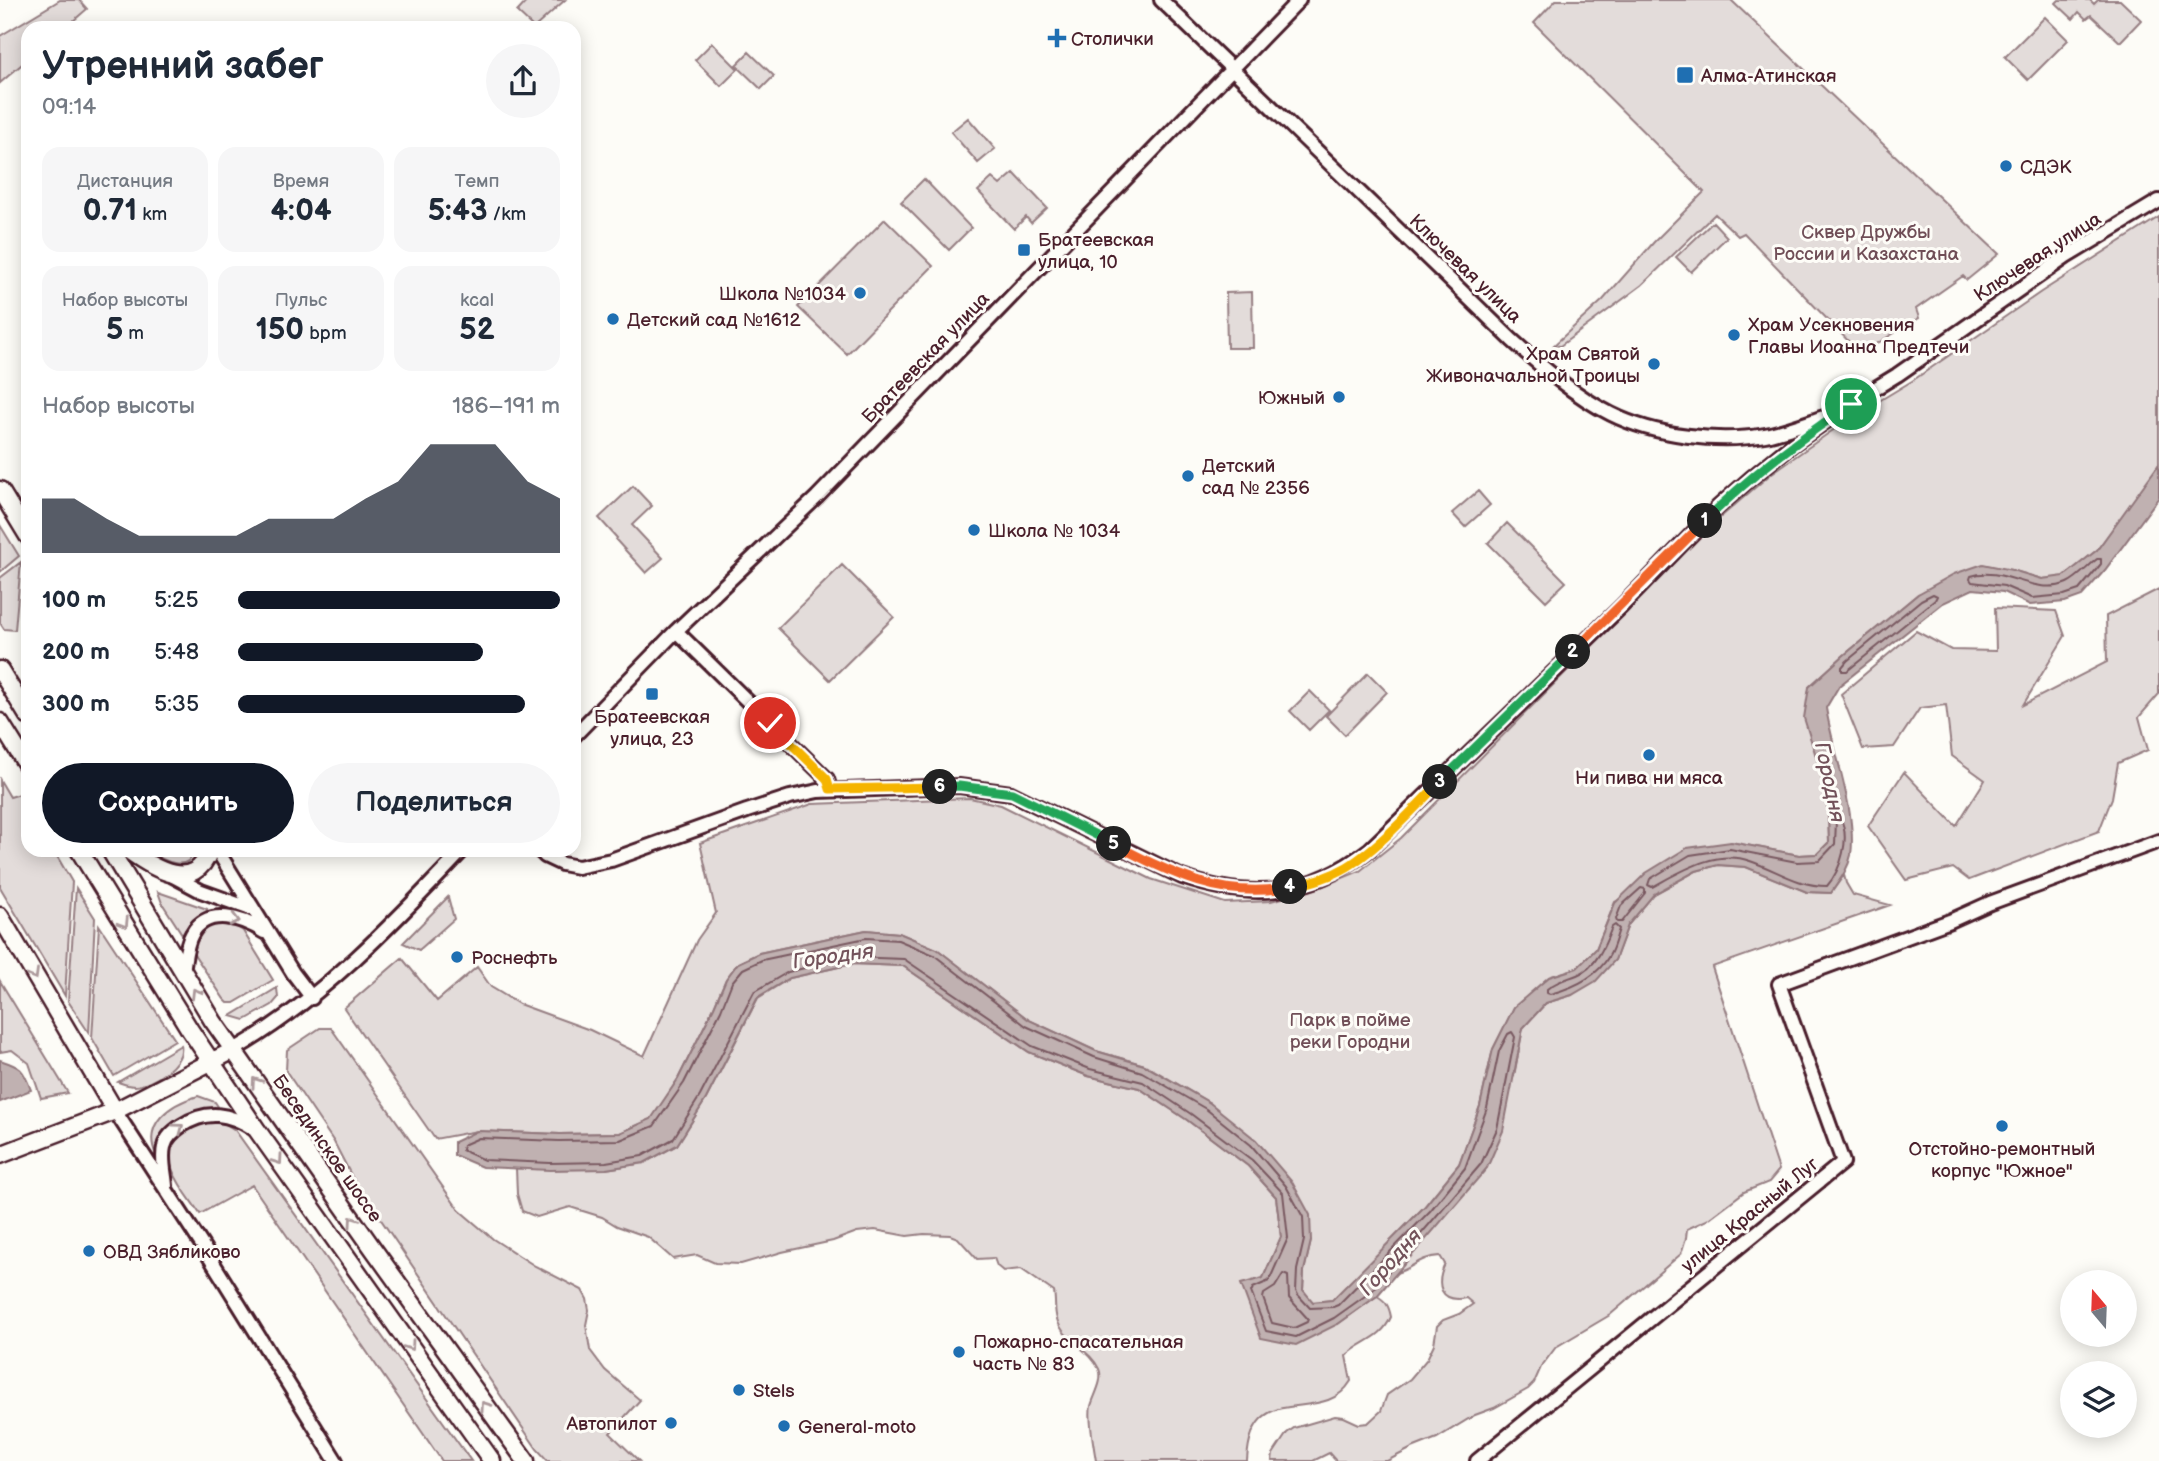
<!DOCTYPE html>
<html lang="ru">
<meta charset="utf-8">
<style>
:root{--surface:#fff;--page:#f6f6f7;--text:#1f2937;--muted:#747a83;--accent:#111827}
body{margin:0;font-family:"Balsamiq Sans",sans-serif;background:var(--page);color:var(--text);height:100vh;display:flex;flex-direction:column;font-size:26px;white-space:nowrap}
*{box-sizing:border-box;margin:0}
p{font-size:23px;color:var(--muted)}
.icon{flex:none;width:38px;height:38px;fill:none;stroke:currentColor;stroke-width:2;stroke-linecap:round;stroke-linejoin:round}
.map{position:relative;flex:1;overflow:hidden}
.panel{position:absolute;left:21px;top:21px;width:560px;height:836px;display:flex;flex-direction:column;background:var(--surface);border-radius:21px;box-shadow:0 4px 18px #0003}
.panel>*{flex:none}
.needle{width:46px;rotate:341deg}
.fabs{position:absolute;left:2060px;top:1270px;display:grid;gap:14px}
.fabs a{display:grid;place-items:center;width:77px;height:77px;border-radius:50%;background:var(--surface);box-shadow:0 4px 18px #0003;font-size:35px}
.pin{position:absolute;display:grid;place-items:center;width:60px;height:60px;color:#fff;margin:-30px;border:4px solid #fff;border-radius:50%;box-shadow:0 2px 7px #0007}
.km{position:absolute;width:35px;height:35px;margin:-18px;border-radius:50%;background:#222;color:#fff;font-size:19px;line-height:35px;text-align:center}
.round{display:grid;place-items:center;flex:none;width:74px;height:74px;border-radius:37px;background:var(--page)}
.headline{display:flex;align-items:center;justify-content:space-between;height:119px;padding:0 21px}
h1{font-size:38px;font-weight:800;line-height:52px}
.metrics{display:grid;grid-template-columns:repeat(3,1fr);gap:10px;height:119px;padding:7px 21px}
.metrics div{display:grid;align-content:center;border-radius:18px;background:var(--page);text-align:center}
.metrics b{font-size:30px;font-weight:800}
.metrics small{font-size:19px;font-weight:400}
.metrics p{font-size:19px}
.chart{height:196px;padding:14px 21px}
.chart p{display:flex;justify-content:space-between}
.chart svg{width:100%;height:126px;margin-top:7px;fill:var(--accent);opacity:.7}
.primary-button{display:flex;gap:14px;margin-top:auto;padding:14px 21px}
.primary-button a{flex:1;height:80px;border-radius:42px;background:var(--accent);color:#fff;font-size:28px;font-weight:800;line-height:80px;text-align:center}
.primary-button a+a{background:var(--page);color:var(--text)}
ul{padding:0 21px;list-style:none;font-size:23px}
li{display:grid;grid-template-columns:112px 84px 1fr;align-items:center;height:52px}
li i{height:18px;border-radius:9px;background:var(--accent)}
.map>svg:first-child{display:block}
.green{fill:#e3dcda;stroke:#967e82;stroke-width:2}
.water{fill:#c0b1b1;stroke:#91777b;stroke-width:2}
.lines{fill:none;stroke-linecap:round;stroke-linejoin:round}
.shore{stroke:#795961;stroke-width:2}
.minor-casing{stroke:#4a1f2b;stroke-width:18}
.major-casing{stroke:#4a1f2b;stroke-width:21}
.minor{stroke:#fdfcf7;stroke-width:12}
.major{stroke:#fdfcf7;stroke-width:16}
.oneway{stroke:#ac999b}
.split-1-casing{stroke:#fff;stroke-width:14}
.split-2-casing{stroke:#fff;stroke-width:14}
.split-3-casing{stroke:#fff;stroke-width:14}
.split-4-casing{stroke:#fff;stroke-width:14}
.split-5-casing{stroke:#fff;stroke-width:14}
.split-6-casing{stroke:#fff;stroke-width:14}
.split-7-casing{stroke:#fff;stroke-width:14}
.split-1{stroke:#22a559;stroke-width:9}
.split-2{stroke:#f0652b;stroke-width:9}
.split-3{stroke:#22a559;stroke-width:9}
.split-4{stroke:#f5b400;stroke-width:9}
.split-5{stroke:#f0652b;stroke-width:9}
.split-6{stroke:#22a559;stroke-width:9}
.split-7{stroke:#f5b400;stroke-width:9}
.poi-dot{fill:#1f6fb2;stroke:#fdfcf7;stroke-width:2.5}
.labels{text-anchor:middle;stroke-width:6;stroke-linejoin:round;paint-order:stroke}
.poi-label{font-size:19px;fill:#4a1f2b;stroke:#fdfcf7;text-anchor:start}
.park-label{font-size:19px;fill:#704e57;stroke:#fdfcf7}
.street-label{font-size:19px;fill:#4a1f2b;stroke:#fdfcf7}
.water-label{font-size:21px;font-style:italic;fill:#73525a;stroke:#fdfcf7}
</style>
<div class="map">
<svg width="2159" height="1461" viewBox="0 0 2159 1461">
<rect width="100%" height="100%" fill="#fdfcf7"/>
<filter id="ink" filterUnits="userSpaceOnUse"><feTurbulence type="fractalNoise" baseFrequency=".0143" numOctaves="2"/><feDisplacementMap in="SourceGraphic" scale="14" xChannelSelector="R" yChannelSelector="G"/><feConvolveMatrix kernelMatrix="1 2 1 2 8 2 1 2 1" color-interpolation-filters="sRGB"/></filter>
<g filter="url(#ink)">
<path class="green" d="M60,0H79L87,9L65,28H28V59L0,83V36Z
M528,0H565L534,28L517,12Z
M1556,0H1731L1999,254L1967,280L1963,276L1916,309L1919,318L1863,352L1858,346L1855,348L1744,233L1738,236L1715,214L1642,285L1560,346L1554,345L1603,300L1654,242L1704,192L1534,23Z
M2059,0H2090L2094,4L2098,0H2120L2141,20L2120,42L2091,15L2086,19L2079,12L2073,19L2056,3Z
M2045,17L2068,40L2028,80L2005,57Z
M712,43L738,69L721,86L695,60Z
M749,52L774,76L761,89L736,65Z
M968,118L995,149L978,163L951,132Z
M1014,173L1047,208L1031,223L1026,217L1014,229L978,191L992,178L1000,185Z
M924,179L971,228L949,250L901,202Z
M2159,217V464L2146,485L2097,550L2064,577L2042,579L2012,570L1918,594L1843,656L1809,687L1820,769L1828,811L1829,842L1817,854L1799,855L1731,842L1615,902L1596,949L1577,968L1549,977L1514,1008L1493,1049L1480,1106L1459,1164L1425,1206L1333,1300L1312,1302L1303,1290L1304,1271L1311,1241L1210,1103L1145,1065L1096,1051L1029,1020L937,949L899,933L866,930L759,953L738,963L726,979L714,1007L678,1079L652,1119L620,1133L560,1134L477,1131L435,1139L344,1008L402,958L437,1001L477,967L491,987L519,1004L590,1030L644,1056L697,940L716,913L700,843L812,804L970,798L1001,805L1151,879L1225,903L1271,901L1316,889L1360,871L1401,838L1715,522L1772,473L1846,421L1912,381L2041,292Z
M885,219L933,266L847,354L798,307Z
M1713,222L1727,237L1691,272L1676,257Z
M1252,292L1253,348H1227L1226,293Z
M633,486L652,506L632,525L663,558L646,573L616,540L617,538L599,518Z
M1478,491L1490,505L1465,527L1452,513Z
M1507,523L1566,582L1546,601L1488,543Z
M0,525L19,556L0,572Z
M21,562L15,630L4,629L0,623V578Z
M842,565L894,617L830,680L778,628Z
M28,587V657L22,647Z
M2159,589V694L2139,717L2148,750L2118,763L2112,798L2099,831L1969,880L1953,868L1906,880L1868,826L1904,772L1956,826L1985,780L1952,756L1946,705L1920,708L1894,747L1863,749L1841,694L1916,631L1951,650L1996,651L1995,608L2056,611L2065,636L2023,705L2107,662L2106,616Z
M1368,673L1387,692L1345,735L1326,716Z
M1310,691L1329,710L1309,730L1290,711Z
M0,780L10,797L20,794L28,808V850L54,851L72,882L65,996L0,887Z
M149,851L194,850V851C188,874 162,860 149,851Z
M1718,865L1746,867L1807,892L1831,893L1844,875L1846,883L1853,895L1890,905L1712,967L1779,1170L1769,1182L1744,1192L1707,1220L1687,1229L1686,1238L1681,1254L1610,1315L1556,1347L1541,1367L1534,1383L1528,1389L1494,1408L1475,1415L1437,1438L1412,1448L1387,1461H1336L1329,1453L1313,1461H1272L1273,1454L1287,1433L1294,1428L1335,1416L1344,1417L1359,1424L1368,1423L1381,1411L1387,1395L1410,1379L1427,1359L1434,1344L1437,1326L1443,1320L1459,1314L1473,1304L1466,1298C1440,1303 1435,1285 1445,1264L1440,1256C1418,1257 1413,1269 1396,1273L1439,1222L1514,1076L1523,1028L1546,1003L1572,995L1615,960L1628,925L1654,894L1696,871Z
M76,888L95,918L89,1033L68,1001Z
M158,892L207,909L206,913L193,921L184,937L162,903Z
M448,897L454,919L419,950L403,943Z
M217,924L237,927L243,931L273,980L234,1003H228L224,999L192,951C196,936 202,928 217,924Z
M99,925L175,1040L114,1076L92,1038Z
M852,964L903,966L1029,1052L1088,1076L1139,1088L1187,1120L1248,1166L1276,1197L1281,1237L1263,1278L1338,1324L1377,1296C1386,1301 1389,1306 1391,1317C1381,1340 1362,1340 1346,1356L1351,1381C1322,1429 1251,1375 1247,1461H1096C1094,1447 1088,1419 1091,1406C1094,1395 1104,1380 1099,1369C1090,1349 1063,1341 1057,1319C1054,1311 1056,1301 1054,1292L1021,1269L1003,1271L997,1266L994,1258L977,1259L958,1238L950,1235L924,1234L907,1236L875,1230L857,1232L833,1241L782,1252L741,1264L715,1263L697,1255L673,1259L648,1237L617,1226L602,1217L570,1207L537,1217L522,1211L517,1194L516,1168L606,1169L644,1163L677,1145L706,1099L758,998L790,978Z
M0,981L68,1093L41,1098L29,1063L12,1050L0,1052Z
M277,988L278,998L272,1005L245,1020L231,1016Z
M320,1028H331L459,1210L493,1239L535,1266L582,1290L587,1299L589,1310L586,1325L590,1350L605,1370L640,1400L610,1433L639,1461H548L537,1449L352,1177L334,1142L286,1071L287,1050Z
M181,1045C185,1064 152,1085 135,1086C129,1086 124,1084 118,1082Z
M198,1096L215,1102L219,1108C189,1108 162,1125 156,1155C142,1123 170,1104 198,1096Z
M199,1121H221L235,1130L471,1461H442L252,1185L200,1214C188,1195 156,1161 176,1138C182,1131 191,1126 199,1121Z"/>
<path class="water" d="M2159,464V497L2105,570L2082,596L2065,602L2030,605L2003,592L1973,589L1943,603L1839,686L1826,708C1833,753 1857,811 1851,855C1848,870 1839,881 1831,893L1807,892L1746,867L1718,865L1696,871L1654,894L1628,925L1615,960L1596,981L1572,995L1546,1003L1523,1028L1503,1131L1487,1168L1377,1296L1338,1324L1296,1345L1261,1338L1241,1284L1263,1278L1281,1237L1276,1197L1248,1166L1187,1120L1139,1088L1088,1076L1029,1052L903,966L852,964L790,978L758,997L706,1099L677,1145L644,1163L606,1169L550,1170L482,1167L454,1155V1142L477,1131L560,1134L620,1133L651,1119L678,1079L714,1007L726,979L738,963L759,953L866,930L899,933L937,949L1029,1020L1096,1051L1144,1065L1210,1103L1256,1140L1292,1182L1310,1215L1311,1241L1304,1271L1303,1290L1313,1302L1332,1300L1425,1206L1459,1164L1480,1106L1493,1049L1514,1007L1549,977L1577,968L1596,949L1615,903L1646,873L1687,848L1731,842L1799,855L1817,854L1829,842L1828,811L1820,769L1804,718L1809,687L1843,656L1918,594L1954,574L1983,564L2012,570L2042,579L2064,576L2097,550Z
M0,1060C21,1067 23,1068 31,1090L0,1102Z"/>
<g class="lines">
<path class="shore" d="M2097,559H2101V564L2079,590L2064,595L2032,598L2004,586L1972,582L1970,579L1971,576C2003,565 2035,597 2067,583C2078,578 2088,566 2097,559Z
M1933,594L1937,596L1935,600L1847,671H1842V667L1847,661L1921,600Z
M1840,818C1851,837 1841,870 1827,886C1797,886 1777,870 1750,861C1715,849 1682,871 1652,887L1648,885L1650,879L1690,855L1730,849L1797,862L1819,861L1835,844L1836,821Z
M1641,888L1645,889V893L1622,922H1617L1616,919L1621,906Z
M1615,925L1619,929C1616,938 1614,948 1609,956C1597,977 1573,988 1550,994L1547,993V989C1556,981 1567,979 1577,975C1596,968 1605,945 1612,927Z
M866,938L898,940L934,955L1026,1026L1094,1057L1142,1072L1206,1109L1251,1145L1286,1186L1303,1217L1304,1240L1297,1270L1296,1291L1298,1295L1310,1308L1333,1307L1338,1305L1430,1211L1465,1168L1487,1108L1499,1051L1508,1034L1512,1032L1515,1037L1497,1129L1481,1164L1372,1291L1334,1318L1296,1337L1266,1331L1251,1292L1253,1288L1269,1281L1288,1238L1283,1193L1252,1160L1191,1114L1143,1082L1090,1069L1032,1046L904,959L850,957L788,972L754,992L700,1096L673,1139L642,1156L606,1162L550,1163L484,1160L462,1150L463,1145L479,1138L559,1141L620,1140L654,1126L684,1083L721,1010L732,982L743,969L762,960Z
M1283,1274L1288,1276L1289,1298L1308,1319L1307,1322L1294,1328L1272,1323L1263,1298L1264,1294L1275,1287Z"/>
<defs>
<path id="minor" d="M1161,0L1512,340C1542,367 1575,396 1611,414C1655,436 1718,443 1765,435C1786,431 1806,423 1827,416
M1843,408L1897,375L2066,257L2159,201
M676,631L827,779L830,789
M574,736L676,631L817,497L1299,0
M217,850L293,973L312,998
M539,850L545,856L562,864L578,867L611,860L747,811L790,797L818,791L959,786L1011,793L1182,877C1253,901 1310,896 1370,849L1621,607L1718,507L1751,478L1793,444L1851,404
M173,876L201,891L254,910
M183,971C185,960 186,944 192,934C207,906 244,918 264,932
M234,1050C322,999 393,924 463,850
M115,1111L202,1245L336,1461
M166,1186C165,1173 161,1159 164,1147C166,1137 174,1131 181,1126C207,1109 229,1113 254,1129
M1477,1461L1843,1162L1779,984L1950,921L1990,903L2159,841"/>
<path id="major" d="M0,490L28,536
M0,670L28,716
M0,722L28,767
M79,850L190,1030L257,1130L492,1461
M110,850L213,1021L374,1250L526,1461
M128,850C154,869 194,894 210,850
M0,916L115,1111
M0,1155L115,1111L234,1050"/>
</defs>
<use href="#minor" class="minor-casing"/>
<use href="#major" class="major-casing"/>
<use href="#minor" class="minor"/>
<use href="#major" class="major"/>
</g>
<defs><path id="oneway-chevron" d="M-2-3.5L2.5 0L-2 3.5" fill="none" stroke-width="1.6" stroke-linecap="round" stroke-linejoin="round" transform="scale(1.75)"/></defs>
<g class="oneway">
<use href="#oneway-chevron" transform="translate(235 920) rotate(14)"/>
<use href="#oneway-chevron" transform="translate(124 923) rotate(58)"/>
<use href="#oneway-chevron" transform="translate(34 975) rotate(60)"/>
<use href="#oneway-chevron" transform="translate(196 993) rotate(-121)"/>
<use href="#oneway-chevron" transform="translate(256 1082) rotate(-125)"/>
<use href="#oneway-chevron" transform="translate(179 1128) rotate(-37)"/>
<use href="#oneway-chevron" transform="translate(278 1160) rotate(55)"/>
<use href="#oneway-chevron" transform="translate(353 1221) rotate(-125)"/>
<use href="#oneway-chevron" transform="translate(410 1346) rotate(55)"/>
<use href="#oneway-chevron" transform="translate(485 1406) rotate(-125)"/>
</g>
</g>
<g class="lines" filter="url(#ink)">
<defs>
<path id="split-1" d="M1705,521C1749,476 1799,440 1851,404"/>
<path id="split-2" d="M1573,652L1705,521"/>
<path id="split-3" d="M1440,782L1573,652"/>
<path id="split-4" d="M1290,887C1310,883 1330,877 1347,867C1377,849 1415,808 1440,782"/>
<path id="split-5" d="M1114,844C1172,874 1223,900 1290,887"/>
<path id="split-6" d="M940,787L959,786L1012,793L1114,844"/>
<path id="split-7" d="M770,723L827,779L830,789L940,787"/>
</defs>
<use href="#split-1" class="split-1-casing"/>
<use href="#split-2" class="split-2-casing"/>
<use href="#split-3" class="split-3-casing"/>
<use href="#split-4" class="split-4-casing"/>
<use href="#split-5" class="split-5-casing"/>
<use href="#split-6" class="split-6-casing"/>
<use href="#split-7" class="split-7-casing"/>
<use href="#split-1" class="split-1"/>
<use href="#split-2" class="split-2"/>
<use href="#split-3" class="split-3"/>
<use href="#split-4" class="split-4"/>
<use href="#split-5" class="split-5"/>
<use href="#split-6" class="split-6"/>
<use href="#split-7" class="split-7"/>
</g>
<g class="poi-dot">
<path d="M1053.5 27.5h7v7h7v7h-7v7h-7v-7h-7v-7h7z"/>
<rect x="1676" y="66" width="18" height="18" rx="3.5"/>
<circle cx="2006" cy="166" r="7"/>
<rect x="1017" y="243" width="14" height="14" rx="3.5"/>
<circle cx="860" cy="293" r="7"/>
<circle cx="613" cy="319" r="7"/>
<circle cx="1734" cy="335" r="7"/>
<circle cx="1654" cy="364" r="7"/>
<circle cx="1339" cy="397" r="7"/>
<circle cx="1188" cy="476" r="7"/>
<circle cx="974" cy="530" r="7"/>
<rect x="645" y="687" width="14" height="14" rx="3.5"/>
<circle cx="1649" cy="755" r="7"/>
<circle cx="457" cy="957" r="7"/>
<circle cx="2002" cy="1126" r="7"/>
<circle cx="89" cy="1251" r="7"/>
<circle cx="959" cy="1352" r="7"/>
<circle cx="739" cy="1390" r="7"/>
<circle cx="671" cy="1423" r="7"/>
<circle cx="784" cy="1426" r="7"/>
</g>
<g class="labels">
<g class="poi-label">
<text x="1071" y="45">Столички</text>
<text x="1701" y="82">Алма-Атинская</text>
<text x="2020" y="173">СДЭК</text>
<text x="1038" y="246">Братеевская<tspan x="1038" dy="22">улица, 10</tspan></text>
<text x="846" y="300" text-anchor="end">Школа №1034</text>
<text x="627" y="326">Детский сад №1612</text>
<text x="1748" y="331">Храм Усекновения<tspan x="1748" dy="22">Главы Иоанна Предтечи</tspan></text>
<text x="1640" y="360" text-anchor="end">Храм Святой<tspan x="1640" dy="22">Живоначальной Троицы</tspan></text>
<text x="1325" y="404" text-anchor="end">Южный</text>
<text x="1202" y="472">Детский<tspan x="1202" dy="22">сад № 2356</tspan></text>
<text x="988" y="537">Школа № 1034</text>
<text x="652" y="723" text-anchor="middle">Братеевская<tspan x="652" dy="22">улица, 23</tspan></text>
<text x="1649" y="784" text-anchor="middle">Ни пива ни мяса</text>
<text x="471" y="964">Роснефть</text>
<text x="2002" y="1155" text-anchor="middle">Отстойно-ремонтный<tspan x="2002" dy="22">корпус "Южное"</tspan></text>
<text x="103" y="1258">ОВД Зябликово</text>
<text x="973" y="1348">Пожарно-спасательная<tspan x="973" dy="22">часть № 83</tspan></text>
<text x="753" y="1397">Stels</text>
<text x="657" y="1430" text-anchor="end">Автопилот</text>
<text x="798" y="1433">General-moto</text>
</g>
<g class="park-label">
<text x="1866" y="238">Сквер Дружбы<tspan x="1866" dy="22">России и Казахстана</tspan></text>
<text x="1350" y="1026">Парк в пойме<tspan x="1350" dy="22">реки Городни</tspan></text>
</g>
<g class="street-label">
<text transform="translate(2037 256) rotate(-33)" y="7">Ключевая улица</text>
<text transform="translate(1466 268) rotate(44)" y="7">Ключевая улица</text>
<text transform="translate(925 357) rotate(-46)" y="7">Братеевская улица</text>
<text transform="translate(328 1148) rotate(55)" y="7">Бесединское шоссе</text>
<text transform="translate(1749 1214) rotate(-39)" y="7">улица Красный Луг</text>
</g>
<g class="water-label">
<text transform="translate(1830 782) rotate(78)" y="7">Городня</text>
<text transform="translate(833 956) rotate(-8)" y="7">Городня</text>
<text transform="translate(1390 1262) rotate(-48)" y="7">Городня</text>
</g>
</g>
</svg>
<div class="fabs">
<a><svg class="needle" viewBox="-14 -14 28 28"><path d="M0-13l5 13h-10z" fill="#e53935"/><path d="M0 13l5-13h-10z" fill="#747a83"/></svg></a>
<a><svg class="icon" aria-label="layers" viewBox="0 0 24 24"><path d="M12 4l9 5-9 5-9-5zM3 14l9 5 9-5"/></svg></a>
</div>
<div class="pin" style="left:1851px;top:404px;background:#1e9e55"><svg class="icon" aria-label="arrive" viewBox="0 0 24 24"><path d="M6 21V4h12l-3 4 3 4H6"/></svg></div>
<div class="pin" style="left:770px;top:723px;background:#d93025"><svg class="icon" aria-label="check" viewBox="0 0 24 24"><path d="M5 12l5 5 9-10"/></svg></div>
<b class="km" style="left:1705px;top:521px">1</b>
<b class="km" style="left:1573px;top:652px">2</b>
<b class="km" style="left:1440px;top:782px">3</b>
<b class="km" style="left:1290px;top:887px">4</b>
<b class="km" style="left:1114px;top:844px">5</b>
<b class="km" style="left:940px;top:787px">6</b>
<section class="panel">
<div class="headline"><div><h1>Утренний забег</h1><p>09:14</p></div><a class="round"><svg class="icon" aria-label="share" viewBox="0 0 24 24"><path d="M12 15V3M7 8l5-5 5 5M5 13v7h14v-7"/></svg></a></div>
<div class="metrics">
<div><p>Дистанция</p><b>0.71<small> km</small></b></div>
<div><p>Время</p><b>4:04</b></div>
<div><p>Темп</p><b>5:43<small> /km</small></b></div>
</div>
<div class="metrics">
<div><p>Набор высоты</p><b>5<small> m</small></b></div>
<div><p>Пульс</p><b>150<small> bpm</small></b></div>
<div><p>kcal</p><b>52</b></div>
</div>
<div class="chart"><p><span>Набор высоты</span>186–191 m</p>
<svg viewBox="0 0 160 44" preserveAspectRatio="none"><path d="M0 44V25L10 25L20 32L30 38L40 38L50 38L60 38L70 32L80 32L90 32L100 25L110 19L120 6L130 6L140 6L150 19L160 25V44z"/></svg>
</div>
<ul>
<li><b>100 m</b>5:25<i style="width:100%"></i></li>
<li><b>200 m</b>5:48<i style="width:76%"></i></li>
<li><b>300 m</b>5:35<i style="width:89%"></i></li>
</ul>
<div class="primary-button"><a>Сохранить</a><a>Поделиться</a></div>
</section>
</div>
